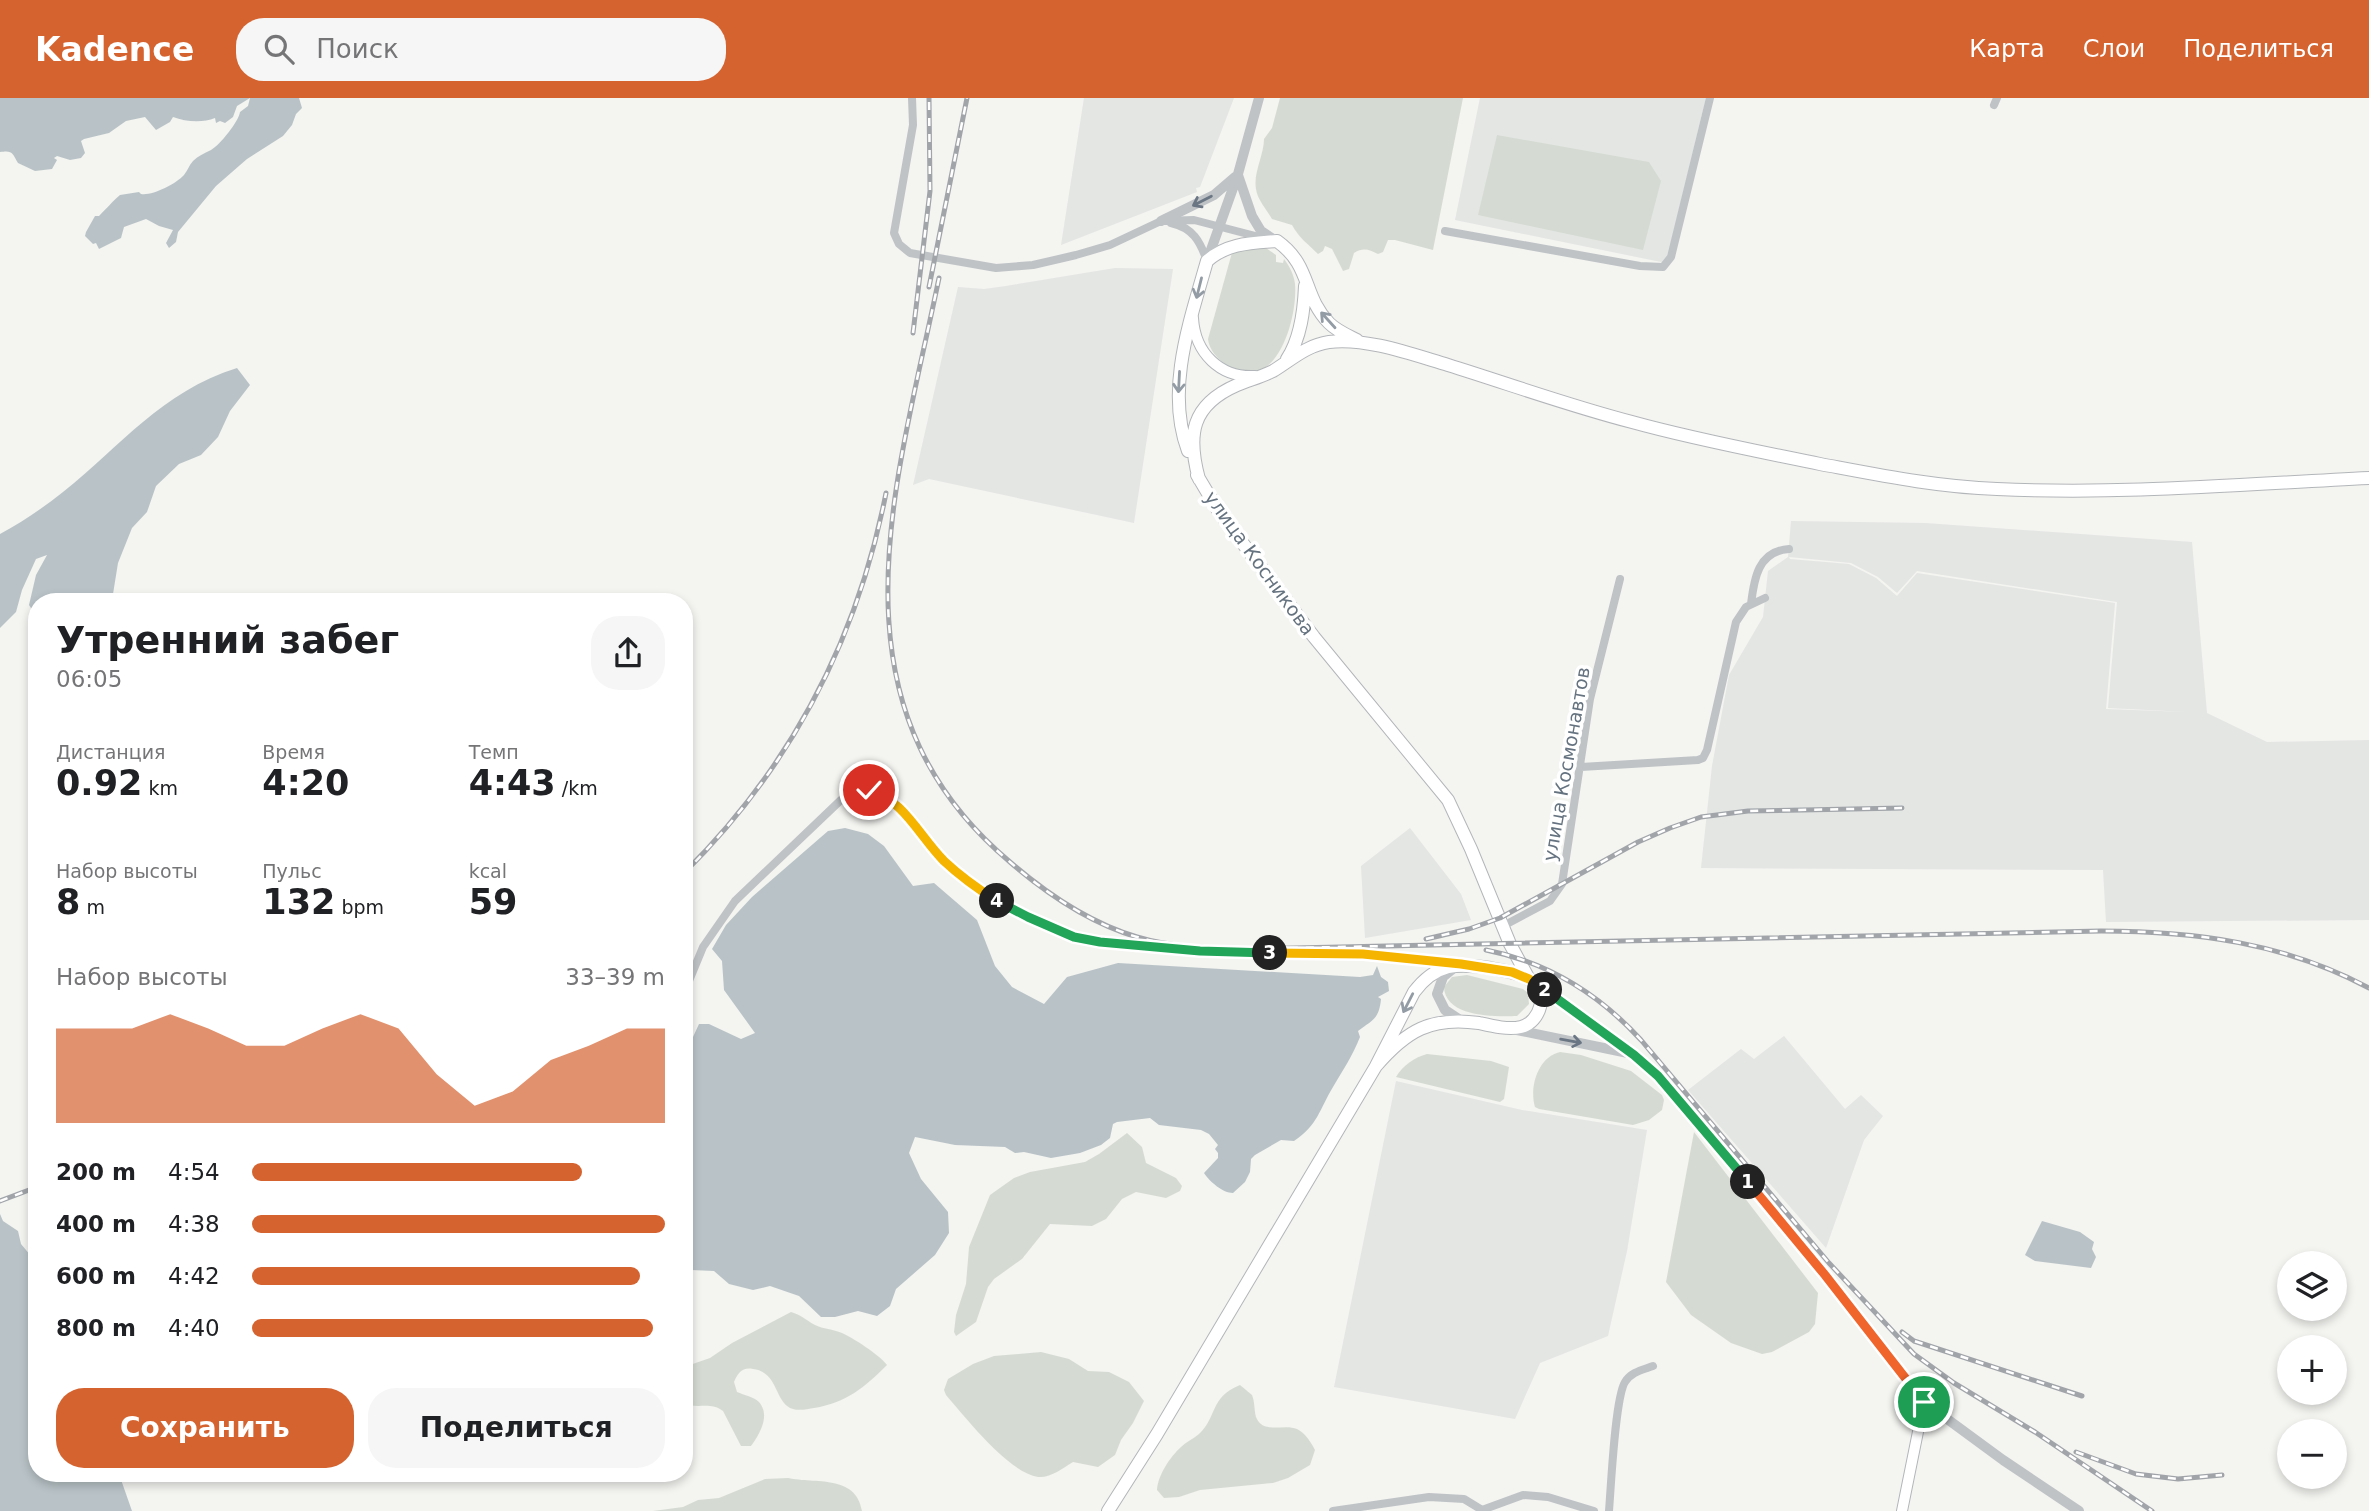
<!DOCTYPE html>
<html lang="ru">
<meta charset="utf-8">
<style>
:root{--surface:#fff;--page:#f6f6f6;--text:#202124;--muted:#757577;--accent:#d56330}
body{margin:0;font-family:"DejaVu Sans",sans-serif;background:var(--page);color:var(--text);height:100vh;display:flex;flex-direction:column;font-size:26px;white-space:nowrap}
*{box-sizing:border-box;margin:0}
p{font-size:23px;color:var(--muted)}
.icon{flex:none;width:38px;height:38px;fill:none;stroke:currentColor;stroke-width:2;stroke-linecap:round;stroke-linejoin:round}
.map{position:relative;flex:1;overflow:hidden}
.drawer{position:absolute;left:28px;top:495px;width:665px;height:889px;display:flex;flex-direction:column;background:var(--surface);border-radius:28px;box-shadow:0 4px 10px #0003}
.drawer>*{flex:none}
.fabs{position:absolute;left:2277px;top:1153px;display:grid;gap:14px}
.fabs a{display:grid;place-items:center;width:70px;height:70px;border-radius:50%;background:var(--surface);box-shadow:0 4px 10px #0003;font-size:35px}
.pin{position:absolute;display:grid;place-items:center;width:60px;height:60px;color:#fff;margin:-30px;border:4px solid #fff;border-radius:50%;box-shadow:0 2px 7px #0007}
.km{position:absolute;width:35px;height:35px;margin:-18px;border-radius:50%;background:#222;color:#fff;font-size:19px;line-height:35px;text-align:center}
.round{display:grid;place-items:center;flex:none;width:74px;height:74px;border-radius:28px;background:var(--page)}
.overview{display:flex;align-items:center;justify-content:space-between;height:119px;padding:0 28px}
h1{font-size:38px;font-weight:700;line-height:52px}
.stats{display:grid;grid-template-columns:repeat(3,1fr);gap:10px;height:119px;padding:7px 28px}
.stats div{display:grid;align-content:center}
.stats b{font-size:35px;font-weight:700}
.stats small{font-size:19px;font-weight:400}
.stats p{font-size:19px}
.chart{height:196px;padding:14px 28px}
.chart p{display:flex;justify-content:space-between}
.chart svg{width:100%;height:126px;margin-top:7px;fill:var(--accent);opacity:.7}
.action{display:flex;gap:14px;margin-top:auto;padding:14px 28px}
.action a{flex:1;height:80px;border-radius:28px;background:var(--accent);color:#fff;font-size:28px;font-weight:700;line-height:80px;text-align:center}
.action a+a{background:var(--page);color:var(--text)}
ul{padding:0 28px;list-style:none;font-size:23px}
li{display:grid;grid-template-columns:112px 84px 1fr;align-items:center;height:52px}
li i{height:18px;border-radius:9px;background:var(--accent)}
header{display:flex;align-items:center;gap:42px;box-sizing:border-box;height:98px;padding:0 35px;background:var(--accent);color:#fff}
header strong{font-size:33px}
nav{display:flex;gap:38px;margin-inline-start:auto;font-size:24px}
.search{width:490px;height:63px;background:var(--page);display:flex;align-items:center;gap:18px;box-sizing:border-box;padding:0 24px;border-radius:28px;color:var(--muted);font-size:26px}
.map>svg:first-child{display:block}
.built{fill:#e4e6e4;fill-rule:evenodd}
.green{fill:#d5dbd2}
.water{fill:#b9c3c7}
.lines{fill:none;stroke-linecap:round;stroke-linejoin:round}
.secondary-casing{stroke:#b2b6ba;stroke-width:12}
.primary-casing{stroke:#b3b6b9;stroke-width:14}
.minor{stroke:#bfc3c6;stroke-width:8}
.tertiary{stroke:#bfc3c6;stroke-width:10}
.secondary{stroke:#fff;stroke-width:10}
.primary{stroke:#fff;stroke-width:12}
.rail-casing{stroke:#a1a5aa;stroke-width:5}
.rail{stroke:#fff;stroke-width:2.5;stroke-dasharray:8;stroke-linecap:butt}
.oneway{stroke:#6a7683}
.oneway2{stroke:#939ca5}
.split-1-casing{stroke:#fff;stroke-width:14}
.split-2-casing{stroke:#fff;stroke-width:14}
.split-3-casing{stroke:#fff;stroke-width:14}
.split-4-casing{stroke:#fff;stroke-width:14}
.split-5-casing{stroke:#fff;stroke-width:14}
.split-1{stroke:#f0652b;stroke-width:9}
.split-2{stroke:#22a559;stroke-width:9}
.split-3{stroke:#f5b400;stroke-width:9}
.split-4{stroke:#22a559;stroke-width:9}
.split-5{stroke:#f5b400;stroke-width:9}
.labels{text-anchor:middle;stroke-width:7;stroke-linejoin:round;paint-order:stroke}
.street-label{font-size:19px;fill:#65727f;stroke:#fff}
</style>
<header>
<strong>Kadence</strong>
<div class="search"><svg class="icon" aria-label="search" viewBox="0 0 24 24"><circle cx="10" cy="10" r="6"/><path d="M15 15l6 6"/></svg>Поиск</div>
<nav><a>Карта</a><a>Слои</a><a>Поделиться</a></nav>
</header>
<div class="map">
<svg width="2369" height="1413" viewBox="0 0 2369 1413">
<rect width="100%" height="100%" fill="#f4f4f1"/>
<path class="built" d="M1084,0H1234L1200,89L1196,90L1197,94L1061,147Z
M1480,0H1706L1666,165L1455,122Z
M1115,170L1173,171L1134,425L929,381L913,387L958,189L984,191L1006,188Z
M1791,423L1925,425L2192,444L2207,615L2267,644L2369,642V822L2106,824L2103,772L1701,770L1712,668L1729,577L1763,519L1768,473L1788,459ZM1789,459L1851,465L1878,479L1897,495L1917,473L2117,504L2108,610L2187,614L2106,611L2115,505L1917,475L1897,498L1876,480L1849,466L1790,461Z
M1410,730L1461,796L1471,822L1365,840L1361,768Z
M1784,938L1845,1011L1861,997L1883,1018L1864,1042L1826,1150L1688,992L1741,951L1754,961Z
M1396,983L1522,1012L1647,1032L1627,1153L1608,1238L1540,1265L1515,1321L1334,1289Z"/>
<path class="green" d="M1280,0H1463L1433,152L1395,142H1388L1383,154L1378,156C1369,152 1364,149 1354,155L1349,171L1343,173L1332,151L1325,148L1323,153L1318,156C1308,146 1299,140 1292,127L1272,121C1267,112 1257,101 1256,91C1253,75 1264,57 1264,41L1272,30Z
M1497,37L1649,64L1661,83L1643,152L1478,117Z
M1258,148L1266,150L1276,157V164L1283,165L1284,161C1290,169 1294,177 1295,186C1298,221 1275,301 1226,267C1218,261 1209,252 1208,241L1233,151Z
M1467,877L1523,891L1528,895L1529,906L1517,918C1494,919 1445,919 1444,889L1452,879Z
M1560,954L1581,957L1631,973L1662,997L1664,1002L1662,1012L1649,1022L1633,1027L1539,1011L1535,1009C1529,989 1538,959 1560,954Z
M1427,956L1491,963L1509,969L1504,1001L1500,1004L1396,979C1402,968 1415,959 1427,956Z
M1694,1034L1818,1195L1815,1226L1809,1234L1772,1254L1762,1256L1731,1245L1691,1217L1666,1184Z
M1127,1035L1142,1049L1146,1065L1176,1080L1182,1088L1180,1093L1166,1100L1136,1094L1122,1101L1106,1121L1092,1128L1050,1126L1022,1161L994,1181L988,1189L976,1224L956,1238L954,1234L956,1217L966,1186L969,1149L990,1097L1014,1080L1030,1074L1085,1064L1099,1056Z
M791,1214C801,1217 806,1222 815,1227C823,1231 833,1231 842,1235C852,1239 881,1258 887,1267C865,1289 846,1305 814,1310C808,1311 799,1313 793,1311C774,1305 779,1274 753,1271C742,1269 738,1275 734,1284L737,1294C744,1297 754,1299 759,1304C771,1318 759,1337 751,1348H741L723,1313C710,1303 697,1312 684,1305V1269L710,1260L732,1245Z
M1041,1254L1069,1261L1088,1273L1109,1274L1129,1284L1144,1303L1133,1325L1121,1342L1115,1357L1098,1369L1073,1364C1063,1370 1051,1380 1038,1379C1008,1374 966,1320 946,1297L944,1292L948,1281L973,1266L994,1258Z
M1240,1287L1252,1297C1255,1304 1254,1312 1256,1319C1263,1337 1284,1325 1297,1331C1305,1335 1311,1344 1315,1352L1310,1367L1288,1380L1273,1385L1200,1392L1179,1399L1164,1400L1157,1392C1158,1377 1170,1359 1181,1349C1186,1344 1193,1341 1199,1336C1218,1318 1209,1300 1240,1287Z
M788,1380C815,1386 856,1376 862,1413H653L683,1409L698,1402L719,1400L765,1381Z"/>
<path class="water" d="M0,0H250L237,8L233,19L225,25L220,23L216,25L215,20C203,25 186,24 173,19L170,24L156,32L145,19L126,23L109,35L84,41L81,43L85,55L81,60L70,62L57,58L54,60L57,62L52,71L35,73L18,65C12,55 13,52 0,54Z
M250,0H299L302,10L296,16L292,27L283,38L247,61L216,88L178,134L176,144L169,150L166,145L173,132L159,128L146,121L124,129L121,140L99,151L96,145L93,146L85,138L86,134L95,118H99C107,110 112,104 120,97L139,94L141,96C152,98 176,86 184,77C188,72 189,67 193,63C198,58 205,55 211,52C220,47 239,23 240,14L248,8Z
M237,270L250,287L230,313L218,339L201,357L179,366L156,388L147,414L132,430L118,465L113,496L108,504H37V519L29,507L36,477L47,457L36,461L22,492L16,514L0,530V436C22,424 43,410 63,394C122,347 161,294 237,270Z
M845,730L868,736L884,748L913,788L934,785L977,822L995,868L1012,889L1044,906L1067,879L1118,865L1360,879L1373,877L1377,868L1381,879L1388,884L1389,893L1378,899L1381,901C1379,922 1372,922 1358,933L1360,939C1353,957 1343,972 1333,989C1319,1012 1318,1027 1294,1043L1281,1042L1255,1057L1251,1061L1250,1074L1245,1084L1233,1095C1223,1095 1210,1084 1204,1075L1218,1060V1055L1215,1051L1218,1047L1209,1036L1201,1032L1159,1027L1150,1020L1117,1024L1113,1026L1110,1040L1101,1047L1080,1055L1051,1060L1024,1054L1015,1055L1005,1049L955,1047L915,1039L909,1055L921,1081L948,1114L949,1135L935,1157L896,1191L890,1208L877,1218L858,1213L835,1219H821L799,1198L770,1188L753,1192L729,1186L714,1173L691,1172L684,1168V951L687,952L699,926H709L741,941L755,935L724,892L722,863L712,851L726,827L752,799L828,733Z
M0,1116L3,1123L18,1133L21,1146L31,1158L37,1176V1376H119L132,1413H0Z
M2042,1123L2080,1134L2094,1144L2092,1151L2096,1159L2091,1170L2035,1163L2025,1157Z"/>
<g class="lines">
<defs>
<path id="secondary" d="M1193,220C1195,255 1220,280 1255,278
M1902,1413L1924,1304"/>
<path id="primary" d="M1287,261C1301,240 1304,212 1305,188
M1188,353C1165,292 1190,223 1207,163C1227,145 1252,145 1277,143C1312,168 1302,197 1329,225C1337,233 1347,237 1357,242
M1197,377L1219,414L1314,539L1448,702L1471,751L1510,846L1529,881
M1199,381C1187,337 1191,307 1237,287C1249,282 1261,279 1273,273C1291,262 1307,247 1329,244C1365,239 1414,257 1448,267C1509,286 1570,308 1632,324C1693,341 1757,353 1820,366C1879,377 1937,389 1997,391C2121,397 2245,386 2369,380
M1108,1413L1157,1336L1376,968L1414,894C1436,865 1457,865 1490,870C1504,873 1519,874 1531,882C1549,894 1541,924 1521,929C1508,932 1492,928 1479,925C1431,918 1406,933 1376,968"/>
</defs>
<use href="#secondary" class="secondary-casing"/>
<use href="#primary" class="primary-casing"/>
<path class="minor" d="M912,0L913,27L894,135L899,146L910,155L996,170L1033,167L1076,157L1110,147L1161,123L1194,122L1267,141
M1994,7L1997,0
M1171,125C1193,130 1200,143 1207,163
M1445,133L1640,168L1663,169L1671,159L1710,0
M1751,506C1754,481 1758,453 1789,451
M1581,669L1698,662L1703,660L1707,652L1736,524L1746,509L1765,500
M1503,828L1550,803L1562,786L1590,601L1620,481
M684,895L703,849L735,803L843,700L856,693L869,692L882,696L905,716L942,761L960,778L1007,808L1074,839L1100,844L1200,853L1363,857L1454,865
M1333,1413L1429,1399L1464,1401L1482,1412L1523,1397L1548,1399L1594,1413
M1609,1413C1611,1389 1615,1300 1625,1284C1631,1274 1642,1272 1653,1268"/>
<path class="tertiary" d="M1238,77L1252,118L1261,133L1276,143
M1161,123L1214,97L1235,79
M1207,163L1238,76L1259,0
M1454,870L1443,879L1437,896L1445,912L1460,922
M1537,886L1603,933L1658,978L1825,1177L1924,1304L2003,1362L2079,1413
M1512,931L1628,955"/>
<use href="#secondary" class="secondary"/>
<use href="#primary" class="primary"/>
<defs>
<path id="rail" d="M939,180C897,385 821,605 1010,764C1047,796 1090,825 1137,839C1170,849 1208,850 1242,851L2101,833C2195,833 2285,845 2369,890
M929,189L967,0
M913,235L930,93L929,0
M684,775C791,669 857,543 886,395
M1426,841L1469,831L1500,820L1638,744L1670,730L1701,719L1748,713L1902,710
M1486,852C1547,864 1599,896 1641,942L1829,1165L1914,1256L1954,1285L2035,1334L2152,1413
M0,1103L37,1089
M1902,1234L1914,1243L2082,1298
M2076,1354L2136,1376L2178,1381L2222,1377"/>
</defs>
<use href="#rail" class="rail-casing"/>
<use href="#rail" class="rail"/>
</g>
<defs><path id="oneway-shaft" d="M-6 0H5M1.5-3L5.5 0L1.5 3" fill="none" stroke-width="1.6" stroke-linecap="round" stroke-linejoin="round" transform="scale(1.75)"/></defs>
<g class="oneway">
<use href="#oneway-shaft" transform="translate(1202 103) rotate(153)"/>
<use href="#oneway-shaft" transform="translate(1571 943) rotate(10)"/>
</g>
<g class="oneway2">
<use href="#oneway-shaft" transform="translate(1199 190) rotate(104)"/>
<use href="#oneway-shaft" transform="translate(1328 222) rotate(-132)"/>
<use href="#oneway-shaft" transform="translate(1179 284) rotate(93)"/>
<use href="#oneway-shaft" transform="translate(1408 905) rotate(117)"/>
</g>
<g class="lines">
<defs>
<path id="split-1" d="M1748,1084L1825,1177L1924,1304"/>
<path id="split-2" d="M1545,892L1634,957L1658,978L1748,1084"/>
<path id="split-3" d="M1270,855L1363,856L1461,866L1512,874L1529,881L1545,892"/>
<path id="split-4" d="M997,803L1028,819L1074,839L1100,844L1200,853L1270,855"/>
<path id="split-5" d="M869,692C903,701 920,739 944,763C960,778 978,791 997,803"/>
</defs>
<use href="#split-1" class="split-1-casing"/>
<use href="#split-2" class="split-2-casing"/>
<use href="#split-3" class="split-3-casing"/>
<use href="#split-4" class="split-4-casing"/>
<use href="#split-5" class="split-5-casing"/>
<use href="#split-1" class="split-1"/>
<use href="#split-2" class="split-2"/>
<use href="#split-3" class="split-3"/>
<use href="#split-4" class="split-4"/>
<use href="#split-5" class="split-5"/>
</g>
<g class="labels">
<g class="street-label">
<text transform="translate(1260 465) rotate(54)" y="7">улица Косникова</text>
<text transform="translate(1566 666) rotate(-80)" y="7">улица Космонавтов</text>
</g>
</g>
</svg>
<div class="fabs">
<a><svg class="icon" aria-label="layers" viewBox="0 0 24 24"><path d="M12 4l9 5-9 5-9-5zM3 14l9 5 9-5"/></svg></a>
<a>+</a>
<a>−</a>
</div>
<div class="pin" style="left:1924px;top:1304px;background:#1e9e55"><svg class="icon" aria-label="arrive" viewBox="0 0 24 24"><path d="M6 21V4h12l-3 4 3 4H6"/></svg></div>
<div class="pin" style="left:869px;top:692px;background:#d93025"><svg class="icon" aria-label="check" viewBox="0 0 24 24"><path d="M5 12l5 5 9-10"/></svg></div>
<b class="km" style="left:1748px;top:1084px">1</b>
<b class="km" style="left:1545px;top:892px">2</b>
<b class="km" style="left:1270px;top:855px">3</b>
<b class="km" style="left:997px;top:803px">4</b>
<section class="drawer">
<div class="overview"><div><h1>Утренний забег</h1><p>06:05</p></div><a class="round"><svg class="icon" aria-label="share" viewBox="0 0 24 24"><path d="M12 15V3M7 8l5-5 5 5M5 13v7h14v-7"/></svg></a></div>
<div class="stats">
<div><p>Дистанция</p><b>0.92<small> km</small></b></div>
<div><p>Время</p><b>4:20</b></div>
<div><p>Темп</p><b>4:43<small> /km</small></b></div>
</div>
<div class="stats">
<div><p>Набор высоты</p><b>8<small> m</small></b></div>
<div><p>Пульс</p><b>132<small> bpm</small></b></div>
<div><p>kcal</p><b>59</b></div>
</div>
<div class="chart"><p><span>Набор высоты</span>33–39 m</p>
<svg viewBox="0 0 160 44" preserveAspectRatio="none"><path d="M0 44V11L10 11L20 11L30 6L40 11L50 17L60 17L70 11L80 6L90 11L100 27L110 38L120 33L130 22L140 17L150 11L160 11V44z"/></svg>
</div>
<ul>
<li><b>200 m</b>4:54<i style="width:80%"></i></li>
<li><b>400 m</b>4:38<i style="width:100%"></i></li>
<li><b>600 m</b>4:42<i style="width:94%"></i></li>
<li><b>800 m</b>4:40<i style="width:97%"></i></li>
</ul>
<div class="action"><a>Сохранить</a><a>Поделиться</a></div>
</section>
</div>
